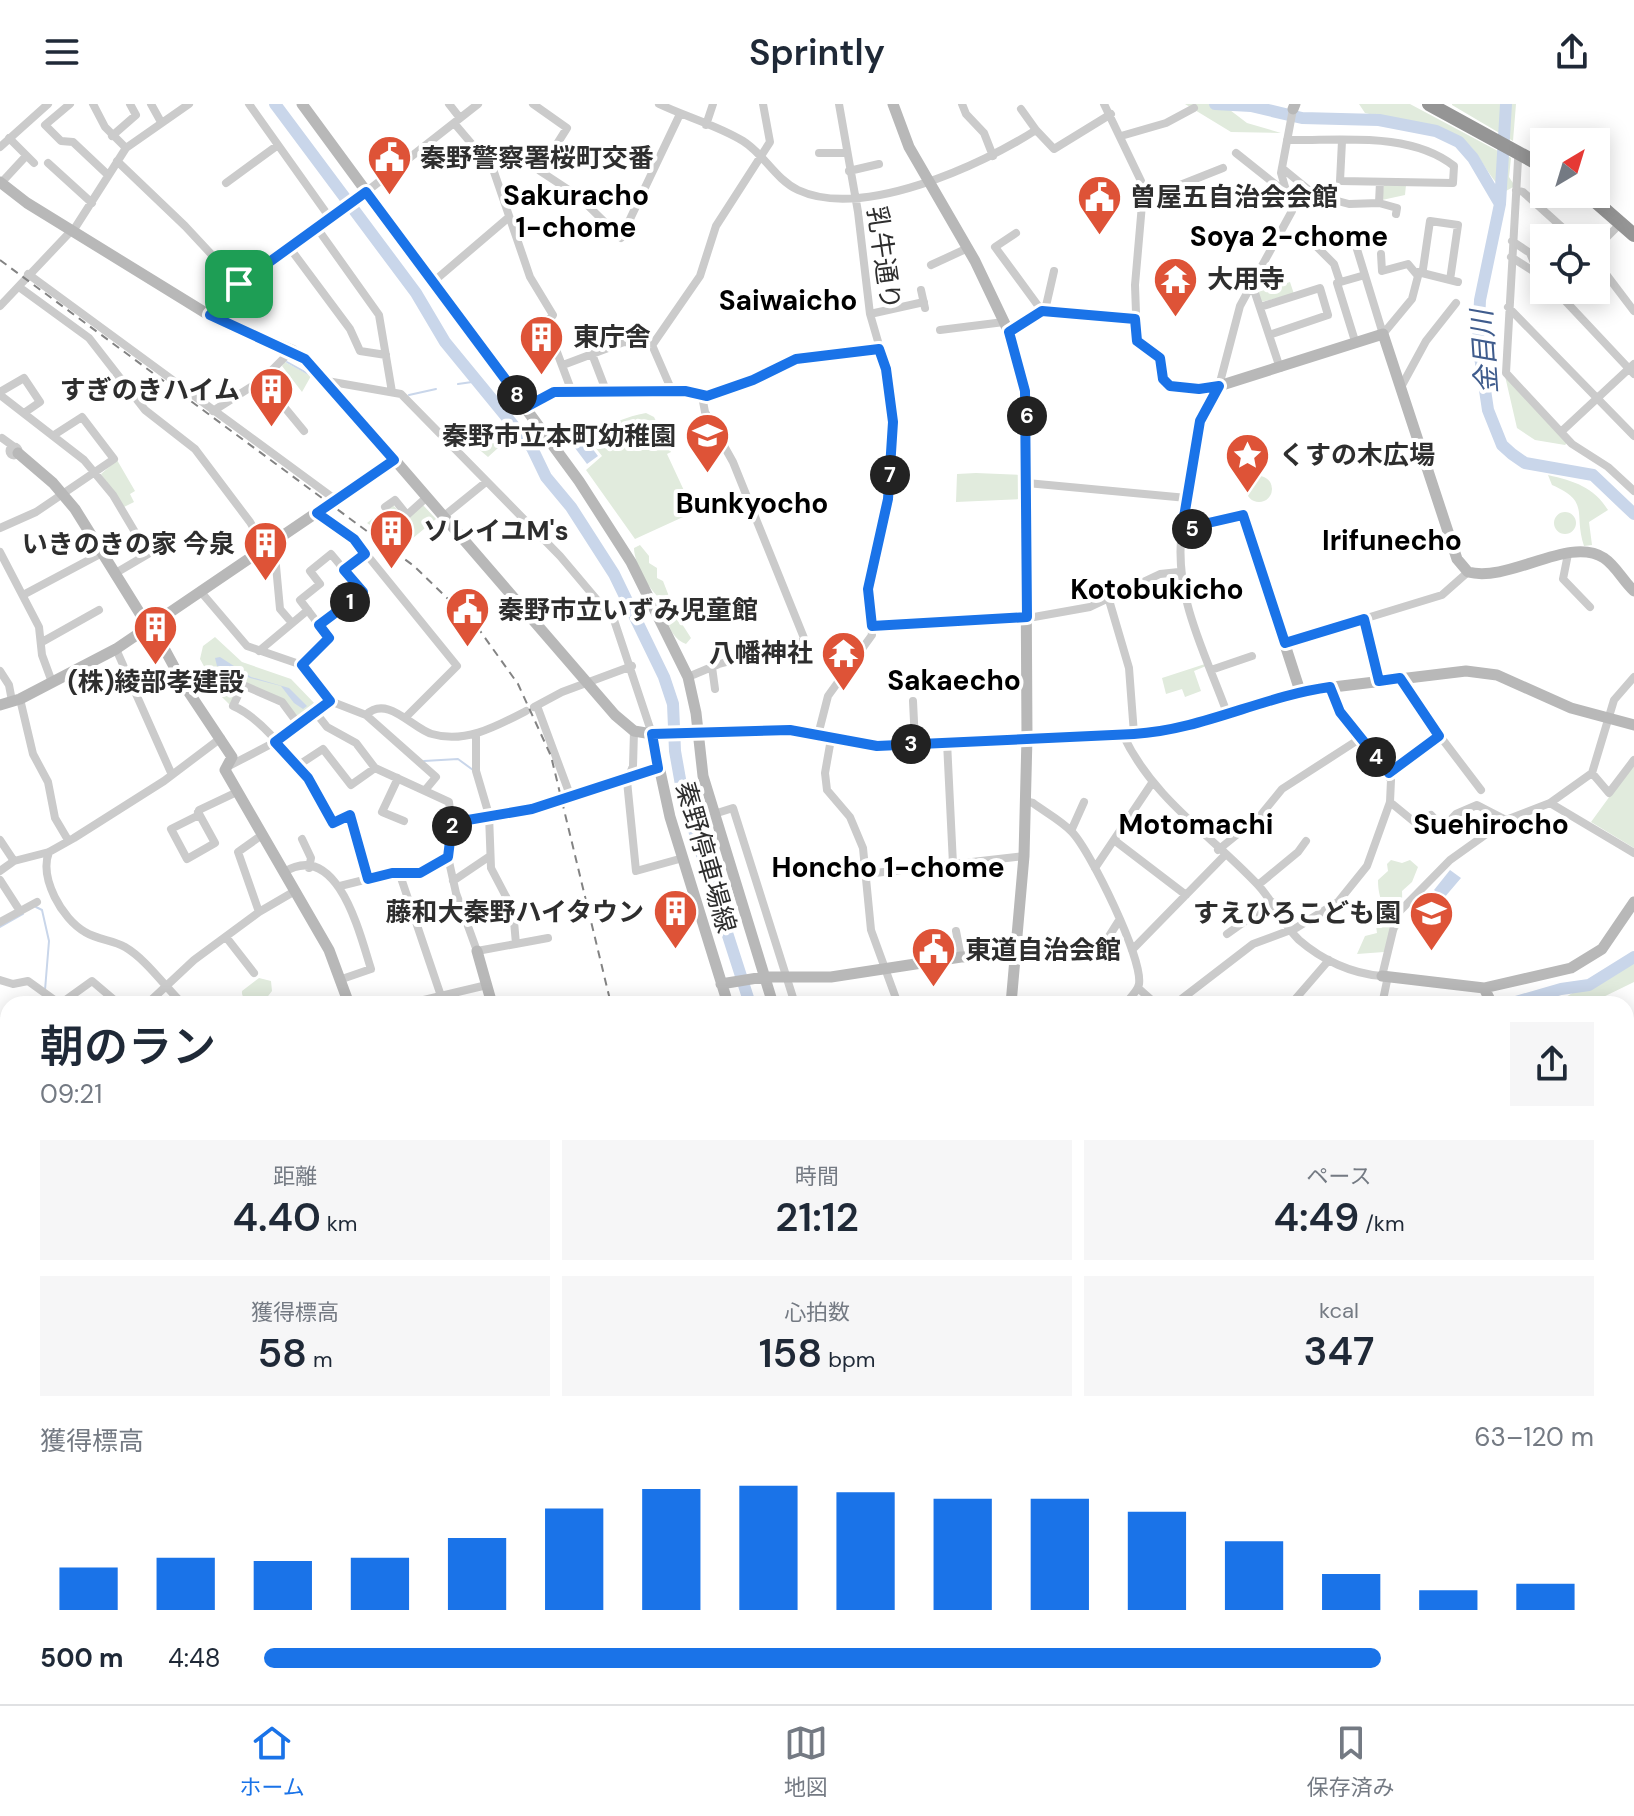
<!DOCTYPE html>
<html lang="ja">
<meta charset="utf-8">
<style>
:root{--surface:#fff;--page:#f6f6f7;--text:#1f2937;--muted:#747a83;--line:#e0e1e3;--accent:#1a73e8}
body{margin:0;font-family:"DM Sans","Noto Sans JP",sans-serif;background:var(--page);color:var(--text);height:100vh;display:flex;flex-direction:column;font-size:30px;white-space:nowrap}
*{box-sizing:border-box;margin:0}
p{font-size:26px;color:var(--muted)}
.icon{flex:none;width:44px;height:44px;fill:none;stroke:currentColor;stroke-width:2;stroke-linecap:round;stroke-linejoin:round}
.map{position:relative;flex:1;overflow:hidden}
.side{position:absolute;left:0px;top:892px;width:1634px;height:708px;display:flex;flex-direction:column;background:var(--surface);border-radius:24px 24px 0 0;box-shadow:0 4px 20px #0003}
.side>*{flex:none}
.needle{width:52px;rotate:38deg}
.fabs{position:absolute;left:1530px;top:24px;display:grid;gap:16px}
.fabs a{display:grid;place-items:center;width:80px;height:80px;border-radius:0px;background:var(--surface);box-shadow:0 4px 20px #0003;font-size:40px}
.pin{position:absolute;display:grid;place-items:center;width:68px;height:68px;color:#fff;margin:-34px;border-radius:16px;box-shadow:0 4px 12px #0006}
.km{position:absolute;width:40px;height:40px;margin:-20px;border-radius:50%;background:#222;color:#fff;font-size:22px;line-height:40px;text-align:center}
.round{display:grid;place-items:center;flex:none;width:84px;height:84px;border-radius:0px;background:var(--page)}
.headline{display:flex;align-items:center;justify-content:space-between;height:136px;padding:0 40px}
h1{font-size:44px;font-weight:600;line-height:60px}
.stats{display:grid;grid-template-columns:repeat(3,1fr);gap:12px;height:136px;padding:8px 40px}
.stats div{display:grid;align-content:center;border-radius:0px;background:var(--page);text-align:center}
.stats b{font-size:40px;font-weight:600}
.stats small{font-size:22px;font-weight:400}
.stats p{font-size:22px}
.chart{height:224px;padding:16px 40px}
.chart p{display:flex;justify-content:space-between}
.chart svg{width:100%;height:144px;margin-top:8px;stroke:var(--accent);stroke-width:6}
ul{padding:0 40px;list-style:none;font-size:26px}
li{display:grid;grid-template-columns:128px 96px 1fr;align-items:center;height:60px}
li i{height:20px;border-radius:10px;background:var(--accent)}
header{display:flex;justify-content:space-between;align-items:center;height:104px;padding:0 40px;background:var(--surface);font-size:36px;font-weight:600}
.tab-bar{display:flex;justify-content:space-around;align-items:center;height:112px;border-top:2px solid var(--line);background:var(--surface);font-size:22px;color:var(--muted)}
.tab-bar a{display:grid;justify-items:center;gap:4px}
.tab-bar .current{color:var(--accent)}
.map>svg:first-child{display:block}
.green{fill:#e1ebdd}
.water{fill:#c9d6ea}
.lines{fill:none;stroke-linecap:round;stroke-linejoin:round}
.stream{stroke:#c9d6ea;stroke-width:2}
.river{stroke:#c9d6ea;stroke-width:12}
.street{stroke:#cbcbcb;stroke-width:8}
.secondary{stroke:#b8b8b8;stroke-width:11}
.primary{stroke:#a6a6a6;stroke-width:12}
.highway{stroke:#959595;stroke-width:14}
.rail{stroke:#838383;stroke-width:2;stroke-dasharray:8 6;stroke-linecap:butt}
.route-casing{stroke:#fff;stroke-width:16}
.route{stroke:#1a73e8;stroke-width:10}
.labels{text-anchor:middle;stroke-width:8;stroke-linejoin:round;paint-order:stroke}
.poi-label{font-size:26px;font-weight:bold;fill:#2e2e2e;stroke:#fff;text-anchor:start}
.street-label{font-size:26px;fill:#2e2e2e;stroke:#fff}
.neighbourhood-label{font-size:28px;font-weight:bold;fill:#000;stroke:#fff}
.water-label{font-size:28px;font-style:italic;fill:#3f5c8d;stroke:#fff}
</style>
<header><svg class="icon" aria-label="menu" viewBox="0 0 24 24"><path d="M4 6h16M4 12h16M4 18h16"/></svg>Sprintly<svg class="icon" aria-label="share" viewBox="0 0 24 24"><path d="M12 15V3M7 8l5-5 5 5M5 13v7h14v-7"/></svg></header>
<div class="map">
<svg width="1634" height="1600" viewBox="0 0 1634 1600">
<rect width="100%" height="100%" fill="#fff"/>
<path class="green" d="M1185,0H1222L1247,19L1281,29L1231,28Z
M1359,0H1410L1511,54L1509,73L1515,82L1506,87C1491,78 1483,56 1471,43C1442,15 1401,18 1365,9Z
M1516,0L1513,37L1452,1V0Z
M1384,80L1406,81L1405,91L1382,96Z
M1290,178L1294,190L1261,198L1258,188Z
M285,258L311,272L302,288L282,262Z
M1505,272L1568,338L1565,341L1535,336L1517,324Z
M646,309L654,313L671,348L667,350L694,408L635,435L586,366L602,352L588,334L592,326C612,321 626,312 646,309Z
M478,316L498,344L488,353L462,331Z
M117,356L135,387L130,390L134,398L124,403L101,370Z
M976,369L1021,371V395L956,398L957,370Z
M1548,371C1574,377 1594,383 1608,406L1589,418L1592,441L1584,442C1573,409 1591,398 1552,381Z
M1246 385a13 13 0 1 1 26 0a13 13 0 1 1-26 0Z
M392,400L405,414L423,401L436,415L401,444L367,419Z
M1554 419a11 11 0 1 1 22 0a11 11 0 1 1-22 0Z
M640,441L649,452V459L657,464V474L663,477L670,495L668,499C652,494 634,460 634,444Z
M675,509L691,534L686,540C675,536 667,524 668,512Z
M215,533L242,558L291,575L318,603L298,615L284,595L242,578L231,602L219,590L200,555L203,542Z
M1205,560L1206,562L1194,567L1201,587L1185,593L1182,585L1166,590L1162,574Z
M1634,659V744L1591,718Z
M1391,756L1402,759L1410,756L1418,763L1412,778L1402,787C1403,801 1399,810 1400,822L1384,848L1357,850L1365,832L1377,829L1375,814C1386,793 1378,798 1378,776L1388,767L1387,760Z
M1634,850V878L1589,900H1554L1601,872L1620,867L1621,859L1631,858Z
M259,874L271,877L272,887L265,896L257,892L255,900C248,900 241,894 242,887Z
M8,1046V1151L0,1137V1050Z
M1634,1149V1191H1632L1626,1186V1159Z
M1634,1295V1600H1445L1441,1592H1626V1296Z"/>
<path class="water" d="M583,332L598,352L587,360L572,340Z
M220,553L251,573L289,584L307,602L303,605L294,599L281,582L250,574L230,563L217,562L215,554Z
M1450,766L1461,774L1444,794L1434,786Z"/>
<g class="lines">
<path class="stream" d="M287,258L314,273
M458,280L479,277
M409,291L436,285
M424,657L458,655L473,666
M36,803L42,806L49,837L45,886
M0,823L23,810
M46,892L47,900"/>
<path class="river" d="M275,0L416,189L445,238L532,344L546,373L571,403L614,470L664,573L673,600L675,647L683,692L750,900
M1215,0L1251,2L1302,14L1379,16L1436,27L1459,38L1473,54L1500,100
M1506,0L1500,100L1480,196L1478,239L1488,306L1502,341L1512,350L1525,359L1593,371L1634,410
M1509,900L1561,885L1589,881L1634,853
M1633,1188L1634,1185
M1626,1232L1632,1227L1634,1217
M804,1592L813,1600
M1044,1592L1046,1600
M1279,1592L1290,1600
M1397,1600L1399,1592"/>
<path class="street" d="M70,0L45,21L61,37L73,38L108,71
M93,0L105,23L126,44
M151,0L161,18
M249,0L330,114
M449,0L460,14
M533,0L567,24L540,67L578,92L621,134L680,10
M659,0C686,13 717,21 743,37C764,50 775,75 798,86C862,116 982,61 1036,26L1054,45L1111,10
M962,0L966,10L984,29L993,52
M1104,0L1141,77L1143,89L1135,181L1137,237L1160,254L1163,275L1170,282L1199,285L1219,282L1240,202L1292,107L1281,69L1293,5
M1021,5L1036,26
M454,19L493,65L530,173L553,211L546,219L572,288
M706,21L713,0
M112,32L136,11L130,0
M1121,32L1166,19L1194,4
M9,34L34,59
M1287,36C1340,37 1410,27 1454,62L1453,79L1340,77L1342,37
M0,43L48,0
M819,49H845
M1236,49L1280,84L1285,83
M1518,56L1506,269L1572,340L1608,363L1634,387
M117,57L185,122L239,180
M48,59L92,99
M1282,64L1315,91L1349,100L1379,99L1380,78
M849,67L879,60
M1,79L26,52
M226,79L278,41
M1516,86L1523,88L1574,134
M1143,89L1170,85L1223,64
M1379,99L1397,104L1396,110
M317,124L379,211L392,288
M73,127L126,44L189,0
M1016,129L995,143L1042,207
M1512,137L1530,149L1537,166
M1313,139L1334,160L1340,178
M1356,142L1383,230
M289,143L350,225L360,247L386,251
M1596,144L1621,119
M1381,150L1382,167L1408,160L1418,172L1412,195L1383,230
M1511,153L1544,174
M1596,157L1634,207
M931,161L968,144
M1418,168L1458,178
M28,170L336,396
M1418,172L1423,165L1430,117L1458,121L1450,176
M433,178L509,113
M1252,180L1280,264
M19,183L89,234L145,306L195,345L250,418L276,462L280,505L292,519
M921,186L925,204
M1555,186L1634,270
M0,202L72,126
M1260,203L1320,184L1328,211L1269,231
M1508,203L1634,332
M1042,207L1135,215
M870,210L924,198
M210,211L239,180L366,88L478,0
M940,226L1004,218
M1009,228L1046,202L1054,167
M1355,237L1337,179L1365,171
M652,241L672,287
M592,250L607,289
M563,261L624,238L653,240L700,172L716,122L770,38L763,0
M262,276L304,327
M327,277L401,290L560,452L614,516L652,630
M1401,283L1426,237L1456,199
M0,288L24,274L40,298L24,309
M0,291L84,356L113,391L148,450L114,470
M526,303L554,288L685,287L707,292L753,276L796,255L879,245
M213,307L262,276L292,246
M1562,327L1634,260
M2,334L13,342
M9.5 347a4.5 4.5 0 1 1 9 0a4.5 4.5 0 1 1-9 0Z
M1027,379L1187,394
M385,403L395,396L407,411L427,393
M317,409L354,435L457,562L406,613
M444,412L486,378
M0,424L36,408L114,355L82,313L54,331
M1182,425C1173,492 1205,548 1227,609
M0,448L39,523L42,551L52,578
M1568,450L1563,475L1590,503
M344,466L365,450
M201,488L247,542L302,561L330,597L366,611L436,673L426,685
M23,491L102,449
M1109,496L1129,564L1134,630
M872,522L1034,513L1090,503L1160,470L1179,468
M42,538L99,506
M1285,539L1442,491L1468,468
M116,545L172,671
M259,547L308,506
M302,561L329,534L300,496L320,480L310,467L331,450L363,488L319,521
M712,563L715,585
M1211,566L1252,552
M0,567L9,581L12,597
M688,573L719,560L801,539L804,534L733,358L705,308L702,292
M1400,574L1405,586L1481,686
M20,595L33,650L48,678L55,714L68,736
M913,597L915,639
M537,602L570,691
M534,603L562,588L632,562
M316,609L327,623L356,639L375,664L449,698L452,721L448,753L456,789L477,847L548,834
M366,611C387,590 413,625 432,630C465,640 497,622 526,607
M299,621L282,598L243,581L233,602C268,616 317,685 333,719L350,711L368,775
M634,627L633,662L627,677L636,767L683,754
M476,631V667L489,711L491,764L513,806L516,840
M818,631L828,592L872,531L868,485L888,395L892,307L886,265L870,210L858,108L839,0
M1123,631C1154,696 1211,731 1258,781C1273,797 1283,821 1299,836C1322,856 1352,870 1382,872L1397,810L1450,756L1506,716L1550,699L1592,669L1614,596L1634,573
M831,635L825,669L827,686L850,713L863,744L871,826L898,900
M947,638L953,760
M297,662L323,645L351,681L375,664
M227,663L275,638L330,597
M1389,669L1439,632
M1592,669L1609,689L1634,656
M398,674L382,708L404,717
M1025,697L1033,699C1045,708 1062,717 1072,728C1091,748 1143,855 1139,880C1138,887 1129,895 1125,900
M1390,698L1418,721L1431,711L1443,724L1456,710L1477,701L1506,716
M1550,699L1634,749
M198,708L215,739L187,755L171,725L197,712L199,706L237,688
M714,710L733,704L795,900
M452,721L532,705L658,664
M1071,727L1084,698
M302,735L311,754L309,764
M0,736L14,757
M1114,736L1186,791
M1218,746L1260,712L1282,685L1361,634
M49,748C39,774 62,815 85,828C98,836 113,836 125,843C147,856 165,883 183,900
M1095,764L1152,679
M0,767L14,757L49,748L74,734L164,677L221,634
M284,768C338,735 360,831 371,865L342,875
M866,770L1024,752
M400,771L441,892
M0,776L20,807
M453,777L490,752
M1258,781L1298,748L1306,737
M340,782L392,769H420L448,753
M259,808L238,748L262,731
M0,818L37,798
M956,827L961,853
M1227,830L1272,798
M226,833L254,869
M1101,845L1118,818
M1132,846L1224,752
M0,876L13,880L28,877L60,900L92,877L119,900
M1138,884L1156,900
M1383,896L1388,872
M147,900L194,856L259,808L295,787
M407,900L487,881
M1175,900L1253,840L1296,824L1338,798L1367,762L1390,698L1391,676L1340,608L1330,583
M1291,900L1329,856
M1626,962L1634,969
M0,1021L8,1025
M1626,1088L1634,1095
M0,1146L8,1166
M0,1179L8,1175
M0,1395L8,1407
M0,1432L8,1428
M0,1488L8,1482
M78,1592L84,1600
M238,1592L239,1600
M331,1592L332,1600
M393,1592L394,1600
M594,1592L596,1600
M868,1592L877,1600
M914,1592L918,1600
M956,1592L962,1600
M1026,1592L1030,1600
M1081,1592L1087,1600
M530,1600L535,1592
M706,1600L717,1592
M1144,1600L1156,1592"/>
<path class="secondary" d="M302,0L579,377L631,458L688,573L696,609L703,672L773,900
M893,0L909,43L975,157L1006,222L1025,287L1027,633L1024,752L1011,900
M1293,5L1295,0
M0,78L27,99L217,216L292,246L312,260L615,611L634,627L652,630L790,626L877,642L1162,628L1300,587L1466,567L1497,571L1571,604L1634,621
M18,349L53,379L75,405L149,524
M1364,515L1379,577
M152,522L184,581L232,653L225,666L329,846L349,900
M1300,587L1243,411L1182,425C1188,382 1194,317 1219,282L1383,230L1457,455L1468,468C1510,479 1569,431 1604,454C1616,462 1623,477 1634,487
M0,601L20,595L116,545L394,356
M652,630L670,713L728,900
M477,847L492,900
M1382,872L1484,884L1571,864L1602,845L1634,798
M721,880L764,873H831L961,853L1015,852
M1484,884L1492,900
M0,1041L8,1037
M1626,1192L1634,1198
M0,1251L8,1265
M0,1343L8,1328
M782,1592L793,1600
M1064,1592L1065,1600
M189,1600L194,1592
M473,1600L476,1592"/>
<path class="primary" d="M1626,1028L1634,1017
M1236,1600L1248,1592"/>
<path class="highway" d="M1429,0L1544,63
M1587,90L1634,131"/>
<path class="rail" d="M0,156L414,462L478,524L518,580L551,652L611,900
M638,1592L642,1600"/>
</g>
<g class="lines">
<defs>
<path id="route" d="M366,88L526,303L554,288L685,287L707,292L753,276L796,255L879,245L886,265L893,318L888,395L868,485L872,522L1027,513L1025,287L1009,228L1042,207L1135,215L1137,237L1160,254L1163,275L1170,282L1199,285L1219,282L1200,317L1182,425L1243,411L1285,539L1364,515L1379,577L1400,574L1439,632L1389,669L1340,608L1330,583C1263,592 1202,626 1134,630L877,642L790,626L652,630L658,664L532,705L462,717L452,721L448,753L420,769H392L368,775L350,711L333,719L308,674L275,638L330,597L302,561L329,534L319,521L363,488L344,466L365,450L354,435L317,409L394,356L305,255L210,211L239,180Z"/>
</defs>
<use href="#route" class="route-casing"/>
<use href="#route" class="route"/>
</g>
<defs>
<symbol id="civic-pin" viewBox="-11 -11 22 30"><path d="M0 17L-7.5 6A9.5 9.5 0 1 1 7.5 6Z" fill="#de5337" stroke="#fff"/><path d="M-.6-6.5H3V-4.5H.6V-3L4-1V1h2V6H-6V1h2V-1L-.6-3ZM-1.2 2.5V6h2.4V2.5Z" fill="#fff"/></symbol>
<symbol id="temple-pin" viewBox="-11 -11 22 30"><path d="M0 17L-7.5 6A9.5 9.5 0 1 1 7.5 6Z" fill="#de5337" stroke="#fff"/><path d="M0-6L5-2H3V0L6.5 2.5H4V6H1.5V3h-3V6H-4V2.5H-6.5L-3 0V-2H-5Z" fill="#fff"/></symbol>
<symbol id="building-pin" viewBox="-11 -11 22 30"><path d="M0 17L-7.5 6A9.5 9.5 0 1 1 7.5 6Z" fill="#de5337" stroke="#fff"/><path d="M-4-6H4V6H1V3H-1V6H-4ZM-2.5-4.3h1.7v1.8h-1.7ZM.8-4.3h1.7v1.8H.8ZM-2.5-1h1.7V.8h-1.7ZM.8-1h1.7V.8H.8Z" fill="#fff"/></symbol>
<symbol id="school-pin" viewBox="-11 -11 22 30"><path d="M0 17L-7.5 6A9.5 9.5 0 1 1 7.5 6Z" fill="#de5337" stroke="#fff"/><path d="M0-5L7-2L0 1L-7-2ZM-4 1L0 2.5L4 1V4Q0 6-4 4Z" fill="#fff"/></symbol>
<symbol id="sight-pin" viewBox="-11 -11 22 30"><path d="M0 17L-7.5 6A9.5 9.5 0 1 1 7.5 6Z" fill="#de5337" stroke="#fff"/><path d="M0-6L1.8-2.2L6-1.7L2.9 1.2L3.7 5.4L0 3.3L-3.7 5.4L-2.9 1.2L-6-1.7L-1.8-2.2Z" fill="#fff"/></symbol>
</defs>
<g fill-rule="evenodd">
<use href="#civic-pin" x="364" y="28" width="51" height="69"/>
<use href="#civic-pin" x="1074" y="68" width="51" height="69"/>
<use href="#temple-pin" x="1150" y="150" width="51" height="69"/>
<use href="#building-pin" x="516" y="208" width="51" height="69"/>
<use href="#building-pin" x="246" y="260" width="51" height="69"/>
<use href="#school-pin" x="682" y="306" width="51" height="69"/>
<use href="#sight-pin" x="1222" y="326" width="51" height="69"/>
<use href="#building-pin" x="366" y="402" width="51" height="69"/>
<use href="#building-pin" x="240" y="414" width="51" height="69"/>
<use href="#civic-pin" x="442" y="480" width="51" height="69"/>
<use href="#building-pin" x="130" y="498" width="51" height="69"/>
<use href="#temple-pin" x="818" y="524" width="51" height="69"/>
<use href="#building-pin" x="650" y="782" width="51" height="69"/>
<use href="#school-pin" x="1406" y="784" width="51" height="69"/>
<use href="#civic-pin" x="908" y="820" width="51" height="69"/>
</g>
<g class="labels">
<g class="poi-label">
<text x="420" y="63">秦野警察署桜町交番</text>
<text x="1130" y="102">曽屋五自治会会館</text>
<text x="1207" y="184">大用寺</text>
<text x="573" y="242">東庁舎</text>
<text x="240" y="295" text-anchor="end">すぎのきハイム</text>
<text x="676" y="341" text-anchor="end">秦野市立本町幼稚園</text>
<text x="1279" y="360">くすの木広場</text>
<text x="423" y="436">ソレイユM's</text>
<text x="235" y="449" text-anchor="end">いきのきの家 今泉</text>
<text x="498" y="515">秦野市立いずみ児童館</text>
<text x="813" y="558" text-anchor="end">八幡神社</text>
<text x="156" y="587" text-anchor="middle">(株)綾部孝建設</text>
<text x="644" y="817" text-anchor="end">藤和大秦野ハイタウン</text>
<text x="1401" y="818" text-anchor="end">すえひろこども園</text>
<text x="965" y="855">東道自治会館</text>
</g>
<g class="street-label">
<text transform="translate(884 154) rotate(82)" y="9">乳牛通り</text>
<text transform="translate(706 753) rotate(74)" y="9">秦野停車場線</text>
</g>
<g class="neighbourhood-label">
<text x="576" y="101">Sakuracho<tspan x="576" dy="32">1-chome</tspan></text>
<text x="1289" y="142">Soya 2-chome</text>
<text x="788" y="206">Saiwaicho</text>
<text x="752" y="409">Bunkyocho</text>
<text x="1392" y="446">Irifunecho</text>
<text x="1157" y="495">Kotobukicho</text>
<text x="954" y="586">Sakaecho</text>
<text x="1196" y="730">Motomachi</text>
<text x="1491" y="730">Suehirocho</text>
<text x="888" y="773">Honcho 1-chome</text>
</g>
<g class="water-label">
<text transform="translate(1484 248) rotate(-94)" y="10">金目川</text>
</g>
</g>
</svg>
<div class="fabs">
<a><svg class="needle" viewBox="-14 -14 28 28"><path d="M0-13l5 13h-10z" fill="#e53935"/><path d="M0 13l5-13h-10z" fill="#747a83"/></svg></a>
<a><svg class="icon" aria-label="locate" viewBox="0 0 24 24"><circle cx="12" cy="12" r="6"/><path d="M12 2v4M12 18v4M2 12h4M18 12h4"/></svg></a>
</div>
<div class="pin" style="left:239px;top:180px;background:#1e9e55"><svg class="icon" aria-label="arrive" viewBox="0 0 24 24"><path d="M6 21V4h12l-3 4 3 4H6"/></svg></div>
<b class="km" style="left:350px;top:498px">1</b>
<b class="km" style="left:452px;top:722px">2</b>
<b class="km" style="left:911px;top:640px">3</b>
<b class="km" style="left:1376px;top:653px">4</b>
<b class="km" style="left:1192px;top:425px">5</b>
<b class="km" style="left:1027px;top:312px">6</b>
<b class="km" style="left:890px;top:371px">7</b>
<b class="km" style="left:517px;top:291px">8</b>
<section class="side">
<div class="headline"><div><h1>朝のラン</h1><p>09:21</p></div><a class="round"><svg class="icon" aria-label="share" viewBox="0 0 24 24"><path d="M12 15V3M7 8l5-5 5 5M5 13v7h14v-7"/></svg></a></div>
<div class="stats">
<div><p>距離</p><b>4.40<small> km</small></b></div>
<div><p>時間</p><b>21:12</b></div>
<div><p>ペース</p><b>4:49<small> /km</small></b></div>
</div>
<div class="stats">
<div><p>獲得標高</p><b>58<small> m</small></b></div>
<div><p>心拍数</p><b>158<small> bpm</small></b></div>
<div><p>kcal</p><b>347</b></div>
</div>
<div class="chart"><p><span>獲得標高</span>63–120 m</p>
<svg viewBox="0 0 160 44" preserveAspectRatio="none"><path d="M5 44V31M15 44V28M25 44V29M35 44V28M45 44V22M55 44V13M65 44V7M75 44V6M85 44V8M95 44V10M105 44V10M115 44V14M125 44V23M135 44V33M145 44V38M155 44V36"/></svg>
</div>
<ul>
<li><b>500 m</b>4:48<i style="width:84%"></i></li>
</ul>
</section>
</div>
<nav class="tab-bar">
<a class="current"><svg class="icon" aria-label="home" viewBox="0 0 24 24"><path d="M3 11l9-7 9 7M6 9v11h12V9"/></svg>ホーム</a>
<a><svg class="icon" aria-label="map" viewBox="0 0 24 24"><path d="M3 6l6-2 6 2 6-2v14l-6 2-6-2-6 2zM9 4v14M15 6v14"/></svg>地図</a>
<a><svg class="icon" aria-label="saved" viewBox="0 0 24 24"><path d="M7 4h10v16l-5-4-5 4z"/></svg>保存済み</a>
</nav>
